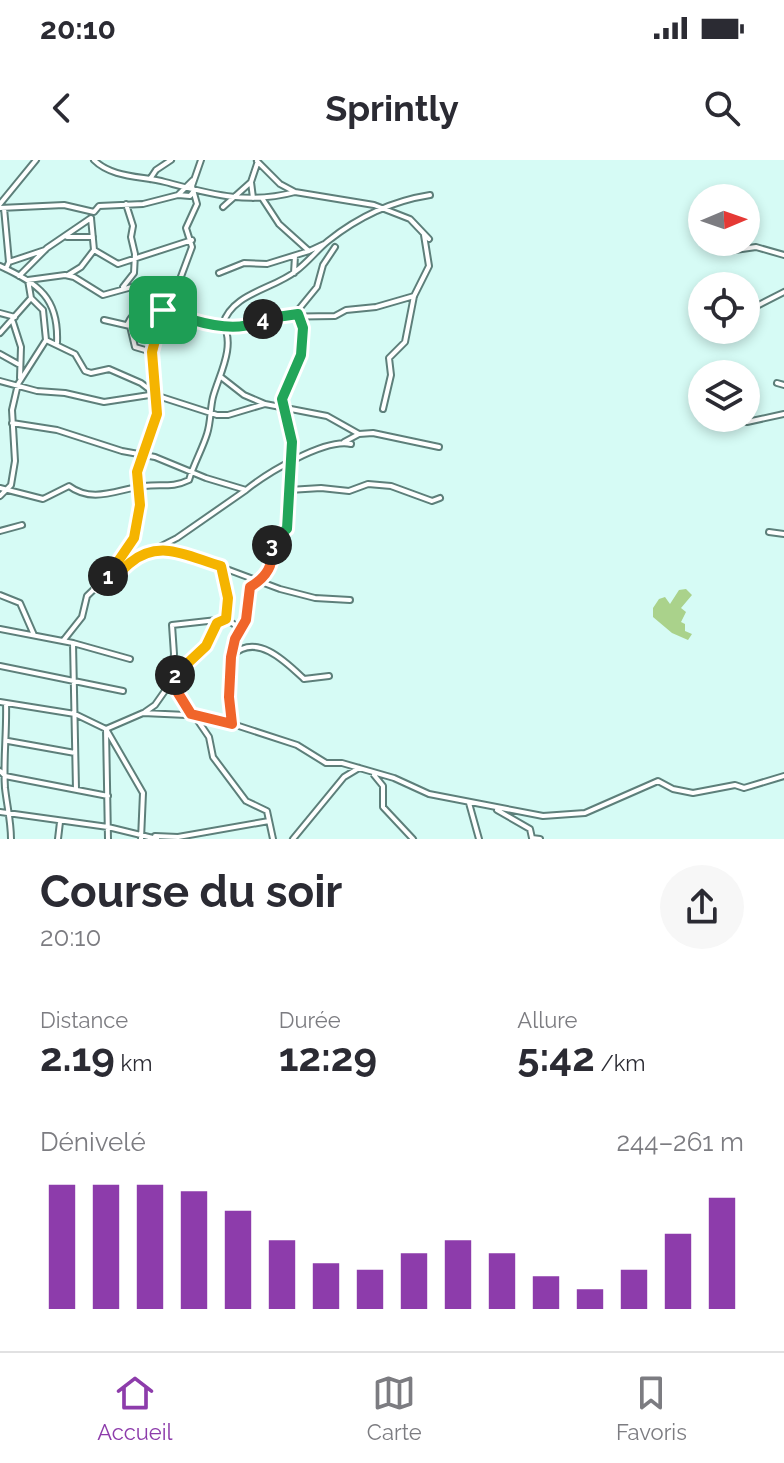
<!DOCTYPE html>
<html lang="fr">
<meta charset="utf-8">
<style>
:root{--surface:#fff;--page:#f7f7f7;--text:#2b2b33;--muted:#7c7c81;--line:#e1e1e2;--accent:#8d3cab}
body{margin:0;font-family:Raleway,sans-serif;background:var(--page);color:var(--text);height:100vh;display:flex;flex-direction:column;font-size:30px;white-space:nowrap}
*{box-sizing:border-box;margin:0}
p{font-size:26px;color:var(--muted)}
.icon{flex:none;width:44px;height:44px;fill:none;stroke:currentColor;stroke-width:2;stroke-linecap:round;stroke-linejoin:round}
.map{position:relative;height:679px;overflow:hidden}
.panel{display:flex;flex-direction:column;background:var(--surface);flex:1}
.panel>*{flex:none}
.needle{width:52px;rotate:88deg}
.buttons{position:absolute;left:688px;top:24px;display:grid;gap:16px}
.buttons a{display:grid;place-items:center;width:72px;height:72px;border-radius:50%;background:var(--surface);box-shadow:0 4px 12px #0003;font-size:40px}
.pin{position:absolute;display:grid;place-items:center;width:68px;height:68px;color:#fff;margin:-34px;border-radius:16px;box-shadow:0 4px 12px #0006}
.km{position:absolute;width:40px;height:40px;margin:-20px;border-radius:50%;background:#222;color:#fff;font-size:22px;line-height:40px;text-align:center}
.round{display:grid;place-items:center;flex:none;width:84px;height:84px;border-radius:42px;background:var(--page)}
.headline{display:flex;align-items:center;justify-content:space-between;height:136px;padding:0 40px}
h1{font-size:44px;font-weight:700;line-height:60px}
.stats{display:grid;grid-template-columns:repeat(3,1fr);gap:12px;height:136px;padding:8px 40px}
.stats div{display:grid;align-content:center}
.stats b{font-size:40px;font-weight:700}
.stats small{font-size:22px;font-weight:400}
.stats p{font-size:22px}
.chart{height:224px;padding:16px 40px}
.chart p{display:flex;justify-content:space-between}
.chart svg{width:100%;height:144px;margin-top:8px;stroke:var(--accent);stroke-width:6}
.status{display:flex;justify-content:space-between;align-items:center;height:56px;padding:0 40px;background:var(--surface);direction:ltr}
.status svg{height:22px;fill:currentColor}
header{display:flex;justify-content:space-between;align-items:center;height:104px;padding:0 40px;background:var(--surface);font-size:36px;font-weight:700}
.tabs{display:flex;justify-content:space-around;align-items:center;height:112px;border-top:2px solid var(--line);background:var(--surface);font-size:22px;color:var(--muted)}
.tabs a{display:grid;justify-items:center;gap:4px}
.tabs .selected{color:var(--accent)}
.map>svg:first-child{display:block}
.forest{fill:#aad28b}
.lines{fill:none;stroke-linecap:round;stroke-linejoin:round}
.minor-casing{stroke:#5d7f7a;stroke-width:8}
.minor{stroke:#fff;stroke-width:4}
.split-1-casing{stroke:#fff;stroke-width:16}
.split-2-casing{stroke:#fff;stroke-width:16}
.split-3-casing{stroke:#fff;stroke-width:16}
.split-4-casing{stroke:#fff;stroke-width:16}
.split-5-casing{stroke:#fff;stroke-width:16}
.split-1{stroke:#f5b400;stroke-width:10}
.split-2{stroke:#f5b400;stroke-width:10}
.split-3{stroke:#f0652b;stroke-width:10}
.split-4{stroke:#22a559;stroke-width:10}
.split-5{stroke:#22a559;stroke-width:10}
</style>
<div class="status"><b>20:10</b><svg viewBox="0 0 49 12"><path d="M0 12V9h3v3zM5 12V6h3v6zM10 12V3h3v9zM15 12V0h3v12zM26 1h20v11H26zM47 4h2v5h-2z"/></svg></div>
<header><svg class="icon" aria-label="back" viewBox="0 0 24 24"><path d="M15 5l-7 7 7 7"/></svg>Sprintly<svg class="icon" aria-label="search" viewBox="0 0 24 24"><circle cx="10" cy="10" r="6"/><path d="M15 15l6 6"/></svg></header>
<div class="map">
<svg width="784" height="679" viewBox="0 0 784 679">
<rect width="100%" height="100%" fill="#d6fbf5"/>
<path class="forest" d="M679,430L686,429L692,435L681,448L686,452L681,462L685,464V471L692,474L688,480L672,473L653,457V448L659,439L665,437L670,444Z"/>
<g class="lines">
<defs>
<path id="minor" d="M94,0C112,18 142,16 165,22C211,34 247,45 295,32
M257,1L280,24L295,32L374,45L410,59L429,79
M150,19L156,10L171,0
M251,22L253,38
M178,35L193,20
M262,38L279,64L309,91L324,84
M0,44L36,0
M223,47L251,22L257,4
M0,48L64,45L94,52L99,46L143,44L178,35L190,36L193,32
M4,48L9,102
M91,58L94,90L118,104L192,80
M67,77H93
M728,91L756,87L784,95
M0,106C39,124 59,138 57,183
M6,109L9,102L45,90
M219,113L244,103L267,104L309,91
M294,113L295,96
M68,115L81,107L94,90
M19,116L47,88L91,58
M123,127L134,113L135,94L131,77L133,66L126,44
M753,148L784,132
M163,150L189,160L237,169L254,165L269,157L335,156L346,150L376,147L414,136
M0,153L15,157
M104,160L130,166L135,187L152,192
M13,162L21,187L20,218
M127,165C135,148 146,142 165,145
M0,173L31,138
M46,180L75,194L85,211L91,213L109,209L141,223L158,236L217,255H228L265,244
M0,194L18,204
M221,217L244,235L265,244L327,256L359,274L373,273L439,287
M0,221L37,231L65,233L104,242L156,234
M777,223L784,225
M383,249L391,215L389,198L405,182L414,136L429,106L424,75
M747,262L784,254
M12,263L57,270L122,291L155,297L206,318L246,330C267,313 325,278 351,284
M344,282L359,274
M0,328L43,339L69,326C93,344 118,329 144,326C161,324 173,328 189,320C194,303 202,290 207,274C211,262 210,249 213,237C219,215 236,186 223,164C232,133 274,129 296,111C308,102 317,90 328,81C358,57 392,41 430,35
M289,330L321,328L349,331L368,324L391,326L432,341L440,338
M0,336L11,325L15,301L12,250L18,224L46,180L43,150L31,138L28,120L65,115L74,117L103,135L132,127L135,141L141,147
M0,371L22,365
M769,372L784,374
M158,389L178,391L280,429L315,438L350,440
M101,425L107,424L132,401L177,378L246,330
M0,435L20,443L34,475
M0,469L73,483L130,499
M241,469L226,459L172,465L174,494L170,520L209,577L213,597L246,641L267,651L273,679
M63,481L82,457L87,436L113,411L134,378L140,345L137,312L157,254L152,192L165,145L176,130L192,87L186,68L197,44L192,26L201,0
M73,483L76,629
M233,495C257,472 287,503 304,519L329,516
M0,506L123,531
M0,542L75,554L106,569L108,679
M6,543C7,572 3,600 5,628C7,646 11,661 11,679
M145,552L155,545L181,508L206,486L217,463L226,459L228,438L222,408
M232,564L229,537L231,497L235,479L246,460L250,427C276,412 269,403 274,378L287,369L292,282L282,239L301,195L303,168L299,149L317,127L323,105L335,87
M8,581L75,593
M0,611L5,616L108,636
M374,615L383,626V647L413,679
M469,643L479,679
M497,650L530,669L532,678L540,679
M0,652L108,667L157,679
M155,676L178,677L269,661
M58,679L60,662
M141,679L143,633L106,569L143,553L208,556L297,585L326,603H342L394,618L429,634L543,656L585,653L658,621L673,629L693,633L735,625L744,628L784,616
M293,679L344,617L359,608"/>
</defs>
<use href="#minor" class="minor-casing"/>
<use href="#minor" class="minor"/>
</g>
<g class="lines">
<defs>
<path id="split-1" d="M108,416L134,378L140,345L137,312L157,254L152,192L163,150"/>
<path id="split-2" d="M108,416L99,426C112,423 120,411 130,403C160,378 189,397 221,406L228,438L226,459L217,463L206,486L175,515"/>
<path id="split-3" d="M175,515L170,520L191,554L232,564L229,537L231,497L235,479L246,460L250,427C267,417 274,405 272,385"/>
<path id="split-4" d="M263,159L298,154L303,168L301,195L282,239L292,282L287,369L274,378L272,385"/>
<path id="split-5" d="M163,150C192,161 237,176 263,159"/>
</defs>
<use href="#split-1" class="split-1-casing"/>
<use href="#split-2" class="split-2-casing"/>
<use href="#split-3" class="split-3-casing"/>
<use href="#split-4" class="split-4-casing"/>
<use href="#split-5" class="split-5-casing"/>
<use href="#split-1" class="split-1"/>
<use href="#split-2" class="split-2"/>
<use href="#split-3" class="split-3"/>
<use href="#split-4" class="split-4"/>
<use href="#split-5" class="split-5"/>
</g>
</svg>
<div class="buttons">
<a><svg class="needle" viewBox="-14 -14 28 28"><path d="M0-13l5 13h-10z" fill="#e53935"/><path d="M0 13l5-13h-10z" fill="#7c7c81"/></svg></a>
<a><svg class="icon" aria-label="locate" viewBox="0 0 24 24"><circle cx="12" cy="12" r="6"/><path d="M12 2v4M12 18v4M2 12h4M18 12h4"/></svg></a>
<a><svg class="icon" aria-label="layers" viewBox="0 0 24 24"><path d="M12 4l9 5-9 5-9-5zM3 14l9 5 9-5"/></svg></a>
</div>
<div class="pin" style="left:163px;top:150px;background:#1e9e55"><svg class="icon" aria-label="arrive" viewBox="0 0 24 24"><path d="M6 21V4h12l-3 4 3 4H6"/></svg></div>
<b class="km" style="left:108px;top:416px">1</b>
<b class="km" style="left:175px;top:515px">2</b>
<b class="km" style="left:272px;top:385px">3</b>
<b class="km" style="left:263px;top:159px">4</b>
</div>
<section class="panel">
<div class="headline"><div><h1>Course du soir</h1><p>20:10</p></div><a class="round"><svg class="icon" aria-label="share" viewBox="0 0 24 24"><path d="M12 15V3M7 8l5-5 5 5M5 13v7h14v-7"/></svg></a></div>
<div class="stats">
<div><p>Distance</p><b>2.19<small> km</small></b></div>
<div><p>Durée</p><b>12:29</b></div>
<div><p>Allure</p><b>5:42<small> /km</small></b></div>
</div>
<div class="chart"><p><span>Dénivelé</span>244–261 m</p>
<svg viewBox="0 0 160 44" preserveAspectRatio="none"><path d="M5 44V6M15 44V6M25 44V6M35 44V8M45 44V14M55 44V23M65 44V30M75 44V32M85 44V27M95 44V23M105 44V27M115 44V34M125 44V38M135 44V32M145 44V21M155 44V10"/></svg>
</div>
</section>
<nav class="tabs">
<a class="selected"><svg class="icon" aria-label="home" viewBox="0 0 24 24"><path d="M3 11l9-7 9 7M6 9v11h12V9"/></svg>Accueil</a>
<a><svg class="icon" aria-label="map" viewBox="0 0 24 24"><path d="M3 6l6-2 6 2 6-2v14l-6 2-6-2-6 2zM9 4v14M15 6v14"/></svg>Carte</a>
<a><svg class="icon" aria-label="saved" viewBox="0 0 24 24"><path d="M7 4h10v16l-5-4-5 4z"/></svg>Favoris</a>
</nav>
